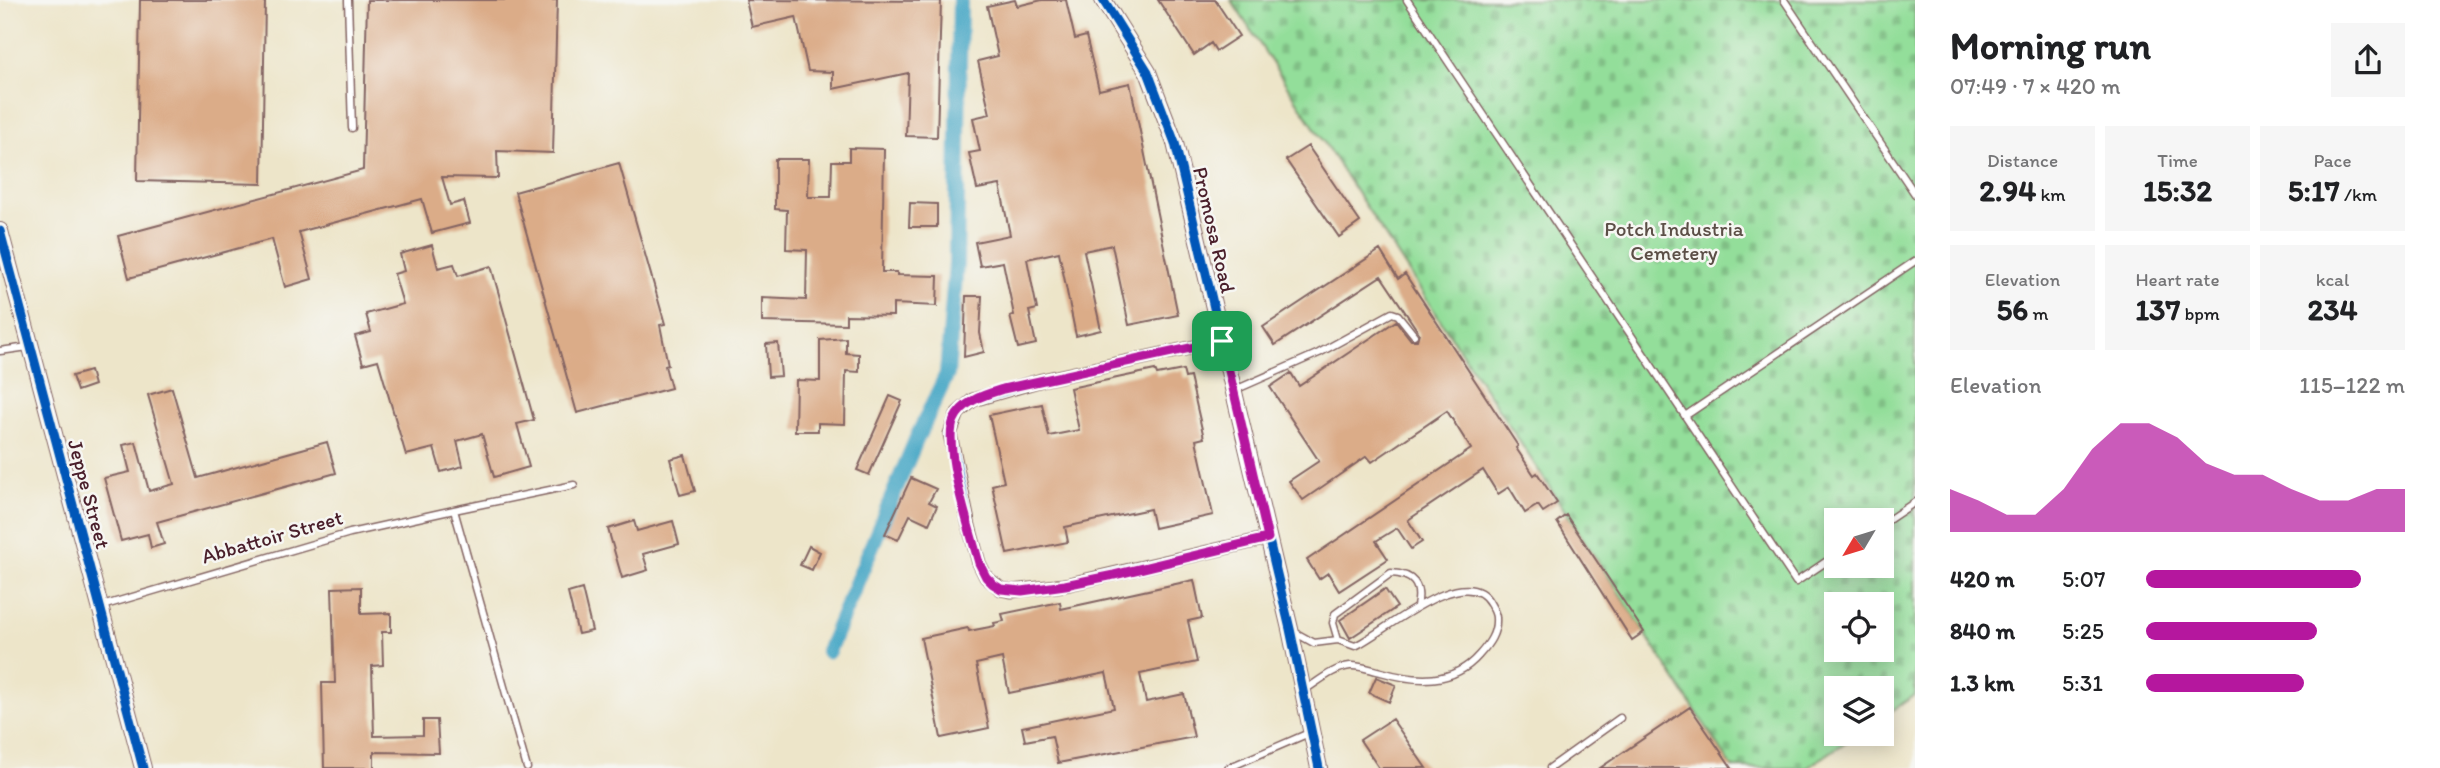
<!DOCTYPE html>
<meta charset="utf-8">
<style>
:root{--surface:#fff;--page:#f6f6f6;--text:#202124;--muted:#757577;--accent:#b5179e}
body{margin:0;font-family:Itim,sans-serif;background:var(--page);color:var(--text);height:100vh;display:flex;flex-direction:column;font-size:26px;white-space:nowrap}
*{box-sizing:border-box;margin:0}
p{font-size:23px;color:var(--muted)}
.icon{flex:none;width:38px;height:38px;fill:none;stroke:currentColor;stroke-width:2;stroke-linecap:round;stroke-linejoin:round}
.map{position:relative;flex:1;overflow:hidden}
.drawer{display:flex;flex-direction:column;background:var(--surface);width:525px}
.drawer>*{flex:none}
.needle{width:46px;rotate:232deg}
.fabs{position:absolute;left:1824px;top:508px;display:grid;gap:14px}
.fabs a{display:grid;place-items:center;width:70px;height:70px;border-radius:0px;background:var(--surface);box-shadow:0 4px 18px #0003;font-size:35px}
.pin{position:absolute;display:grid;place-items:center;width:60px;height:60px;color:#fff;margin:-30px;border-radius:14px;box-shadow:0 4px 10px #0006}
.round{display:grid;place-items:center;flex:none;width:74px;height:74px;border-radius:0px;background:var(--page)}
.summary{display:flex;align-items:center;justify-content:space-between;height:119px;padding:0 35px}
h1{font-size:38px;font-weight:700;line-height:52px}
.figures{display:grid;grid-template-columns:repeat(3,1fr);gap:10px;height:119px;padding:7px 35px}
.figures div{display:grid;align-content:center;border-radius:0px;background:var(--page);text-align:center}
.figures b{font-size:30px;font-weight:700}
.figures small{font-size:19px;font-weight:400}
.figures p{font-size:19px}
.chart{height:196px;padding:14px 35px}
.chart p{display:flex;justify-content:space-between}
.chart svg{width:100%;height:126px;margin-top:7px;fill:var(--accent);opacity:.7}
ul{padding:0 35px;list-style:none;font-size:23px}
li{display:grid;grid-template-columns:112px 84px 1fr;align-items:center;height:52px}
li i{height:18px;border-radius:9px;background:var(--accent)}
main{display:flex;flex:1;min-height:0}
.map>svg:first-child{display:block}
.cemetery{fill:url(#cemetery-stones);stroke:#6e7e62;stroke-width:2;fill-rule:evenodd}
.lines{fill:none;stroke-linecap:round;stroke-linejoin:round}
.canal{stroke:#45a6c5;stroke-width:16}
.building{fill:#dbac88}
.service-casing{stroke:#836462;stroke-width:9}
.minor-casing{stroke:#836462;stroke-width:15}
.tertiary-casing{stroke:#836462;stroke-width:18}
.service{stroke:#fff;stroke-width:6}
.minor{stroke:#fff;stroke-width:12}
.tertiary{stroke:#fff;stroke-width:16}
.cycleway-casing{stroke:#f6f6f2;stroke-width:13}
.cycleway{stroke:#0057b8;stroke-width:9}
.route-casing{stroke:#fff;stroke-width:14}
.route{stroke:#b5179e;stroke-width:9}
.labels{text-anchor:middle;stroke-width:5;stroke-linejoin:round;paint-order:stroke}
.park-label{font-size:21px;fill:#5c4f47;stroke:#f6f6f2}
.street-label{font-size:21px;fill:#4a1f2b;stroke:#f6f6f2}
</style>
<main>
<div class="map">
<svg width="1915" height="768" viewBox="0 0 1915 768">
<defs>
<pattern id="cemetery-stones" width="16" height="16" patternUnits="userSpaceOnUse" patternTransform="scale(1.75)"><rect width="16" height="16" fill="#93de9a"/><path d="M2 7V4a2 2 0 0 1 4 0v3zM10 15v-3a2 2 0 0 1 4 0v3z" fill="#80be85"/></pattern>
</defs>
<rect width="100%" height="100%" fill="#f6f6f2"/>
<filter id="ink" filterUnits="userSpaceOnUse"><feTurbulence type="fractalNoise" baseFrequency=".0143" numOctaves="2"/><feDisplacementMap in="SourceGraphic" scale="14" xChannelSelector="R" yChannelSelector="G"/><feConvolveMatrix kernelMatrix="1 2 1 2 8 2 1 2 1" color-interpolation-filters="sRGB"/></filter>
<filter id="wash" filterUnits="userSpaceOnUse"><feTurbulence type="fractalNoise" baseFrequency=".00686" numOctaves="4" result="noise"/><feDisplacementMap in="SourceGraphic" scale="28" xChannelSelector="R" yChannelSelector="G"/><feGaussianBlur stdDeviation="1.57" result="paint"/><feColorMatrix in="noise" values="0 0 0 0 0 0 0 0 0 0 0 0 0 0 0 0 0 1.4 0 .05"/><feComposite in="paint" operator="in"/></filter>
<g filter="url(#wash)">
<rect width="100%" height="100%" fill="#ede5c9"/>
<path class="cemetery" d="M1231,0H1915V695L1881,718V688H1836V733H1859L1807,768H1733ZM1836,520H1881V565H1836ZM1836,604H1881V649H1836Z"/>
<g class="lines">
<path class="canal" d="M828,651L916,440L947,374L956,264L960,0"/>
</g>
<g id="blocks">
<path class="building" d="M140,0H265L262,184L137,181Z
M367,0H557L553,153L497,151L498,178L442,177L450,205L464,201L470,223L432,233L422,199L299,232L312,279L285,287L272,239L129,278L118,236L363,170Z
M746,0L941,1L937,137L906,136L908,73L833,89V72L808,71L796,17L752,27Z
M1015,0L1017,6L1042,0H1066L1075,39L1086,36L1099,90L1130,83L1178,315L1129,325L1112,245L1084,251L1101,330L1076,336L1059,252L1027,259L1037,309L1029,311L1036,344L1018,348L1010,316L1014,315L1003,262L980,266L975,242L1010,235L1000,185L977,189L969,153L980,151L973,118L990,114L978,61L998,56L987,6Z
M1158,0H1215L1239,36L1216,51L1211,43L1194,55Z
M1308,146L1360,222L1339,237L1286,160Z
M849,148L884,149L882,272H897V275L938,276L937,306L893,304V316L846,315V324L762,322V298L806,300L807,250L786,249L787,210L775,209V159H809L808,197H831L832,161H849Z
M619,163L665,324L660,325L668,365L665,366L671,388L577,413L515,192Z
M910,203L937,204V227H909Z
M432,245L438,268L454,264L458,276L491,266L534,420L517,424L529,467L494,477L482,434L457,441L463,466L441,472L434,448L406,455L378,360L363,364L355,336L371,332L366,314L403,304L394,274L404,271L400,254Z
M1380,250L1398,279L1405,274L1518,446L1516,448L1534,475L1537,473L1557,503L1543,512L1538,505L1525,513L1509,487L1498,494L1483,470L1408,520L1422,542L1411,549L1397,528L1376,541L1388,559L1339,591L1328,573L1319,579L1307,560L1471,449L1447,411L1372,462L1367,456L1303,500L1289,481L1319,461L1270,387L1291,373L1299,386L1396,321L1411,340H1417L1419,333L1381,276L1275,345L1263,327Z
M966,296H982L980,333L984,352L964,357Z
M846,338V353L859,354V372L846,371L845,424L818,423V431H795L796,380L820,381V340Z
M778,343L781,376L768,377L766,344Z
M1155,370L1157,375L1183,370L1185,378L1190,377L1204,438L1196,440L1213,515L1154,528L1150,509L1065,527L1068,542L1007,554L992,485L1004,482L989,415L1042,404L1049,436L1079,430L1070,388Z
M90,371L94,385L77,391L72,376Z
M172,388L198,478L327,442L336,473L157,522L164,544L151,548L148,534L121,541L104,478L130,472L123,445L136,442L149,491L174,484L148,395Z
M890,396L902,401L869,475L857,470Z
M685,455L695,491L680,495L670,459Z
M911,478L936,489L929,502L937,506L929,524L910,515L898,540L885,534Z
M1566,515L1644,632L1632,640L1557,522Z
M634,521L637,531L673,521L679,544L643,554L648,570L622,578L608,529Z
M809,546L820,552L812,570L800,565Z
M1194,580L1202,618L1188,621L1197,662L1140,674L1146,702L1184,694L1194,737L1058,763L1052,736L1025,741L1022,727L1114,708L1106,673L1009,693L1002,658L976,664L989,728L941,738L921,638L968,628L969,631L995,626L994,623L1004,621L1002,614L1060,602L1061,609Z
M361,587V614L391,613V632H382L383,665L372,666L374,736L423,735V720H437L439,753L374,752V768H324L322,683H335L332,588Z
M582,589L592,631L578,634L568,593Z
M1385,589L1397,607L1350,638L1340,620Z
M1376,677L1396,685L1389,702L1369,693Z
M1690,707L1732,768H1600Z
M1392,719L1426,768H1379L1360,740Z"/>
</g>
</g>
<g filter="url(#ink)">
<use href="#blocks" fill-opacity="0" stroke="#836462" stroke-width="2"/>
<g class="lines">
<defs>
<path id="service" d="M348,0L352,128
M1407,0L1796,582L1836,555
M1784,0L1915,194
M0,351L28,347
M1235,390L1319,353L1392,313L1398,315L1414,335
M1685,416L1915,261
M454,510L574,485
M1881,525L1915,502
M102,606L350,533L454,510L527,768
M1294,632L1314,643L1338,640L1355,646C1382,634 1466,559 1490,603C1493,608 1496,613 1496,618C1497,633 1489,644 1479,655C1453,685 1416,682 1381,672C1371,670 1360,665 1350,666C1333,668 1318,682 1303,691
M1338,640L1333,623L1335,614L1391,573C1413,574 1422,585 1417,606
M1228,768L1309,733
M1550,768L1620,718"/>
<path id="minor" d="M1222,341L1042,380L973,400L958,413L950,434L969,526L979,563L986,577L1001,589L1012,591L1065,585L1268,538"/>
<path id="tertiary" d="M1103,0L1148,72L1175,143L1290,629L1319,768
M0,231L143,768"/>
</defs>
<use href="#service" class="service-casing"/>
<use href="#minor" class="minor-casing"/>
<use href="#tertiary" class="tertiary-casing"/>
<use href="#service" class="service"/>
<use href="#minor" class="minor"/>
<use href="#tertiary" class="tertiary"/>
<defs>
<path id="cycleway" d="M1103,0L1148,72L1175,143L1290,629L1319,768
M0,231L143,768
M1222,341L1042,380L973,400L958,413L950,434L969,526L979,563L986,577L1001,589L1012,591L1065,585L1268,538"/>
</defs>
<use href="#cycleway" class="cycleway-casing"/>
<use href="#cycleway" class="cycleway"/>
</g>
</g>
<g class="lines" filter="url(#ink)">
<defs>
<path id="route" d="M1222,341L1268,538L1114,575L1065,585L1022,591L1001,589L993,584L986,577L979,563C971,534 942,445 954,420C963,401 984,395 1003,389Z"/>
</defs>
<use href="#route" class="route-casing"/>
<use href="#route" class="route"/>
</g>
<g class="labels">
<g class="park-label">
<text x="1674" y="236">Potch Industria<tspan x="1674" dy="24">Cemetery</tspan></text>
</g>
<g class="street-label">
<text transform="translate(1214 230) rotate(77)" y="7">Promosa Road</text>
<text transform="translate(89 494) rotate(75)" y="7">Jeppe Street</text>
<text transform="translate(272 537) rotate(-16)" y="7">Abbattoir Street</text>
</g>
</g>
</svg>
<div class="fabs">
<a><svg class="needle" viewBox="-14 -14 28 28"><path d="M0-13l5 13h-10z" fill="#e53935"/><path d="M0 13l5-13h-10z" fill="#757577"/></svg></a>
<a><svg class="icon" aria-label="locate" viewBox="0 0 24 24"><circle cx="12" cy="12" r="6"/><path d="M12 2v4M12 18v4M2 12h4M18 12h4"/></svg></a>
<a><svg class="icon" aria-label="layers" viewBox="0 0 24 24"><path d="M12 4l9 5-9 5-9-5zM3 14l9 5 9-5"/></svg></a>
</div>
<div class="pin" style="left:1222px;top:341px;background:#1e9e55"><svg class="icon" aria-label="arrive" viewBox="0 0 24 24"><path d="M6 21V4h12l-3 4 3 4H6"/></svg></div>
</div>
<section class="drawer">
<div class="summary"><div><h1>Morning run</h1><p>07:49 · 7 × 420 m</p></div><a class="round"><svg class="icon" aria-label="share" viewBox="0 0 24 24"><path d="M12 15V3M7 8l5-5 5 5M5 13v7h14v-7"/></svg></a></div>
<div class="figures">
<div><p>Distance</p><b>2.94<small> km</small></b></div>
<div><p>Time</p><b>15:32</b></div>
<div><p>Pace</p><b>5:17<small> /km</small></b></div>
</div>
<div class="figures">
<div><p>Elevation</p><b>56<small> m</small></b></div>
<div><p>Heart rate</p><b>137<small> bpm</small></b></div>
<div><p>kcal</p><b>234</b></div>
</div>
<div class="chart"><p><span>Elevation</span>115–122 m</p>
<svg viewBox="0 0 160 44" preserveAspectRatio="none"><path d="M0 44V29L10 33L20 38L30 38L40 29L50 15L60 6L70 6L80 11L90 20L100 24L110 24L120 29L130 33L140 33L150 29L160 29V44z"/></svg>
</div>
<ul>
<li><b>420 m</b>5:07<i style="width:83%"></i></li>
<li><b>840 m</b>5:25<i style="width:66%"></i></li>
<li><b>1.3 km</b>5:31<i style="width:61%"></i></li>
</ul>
</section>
</main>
